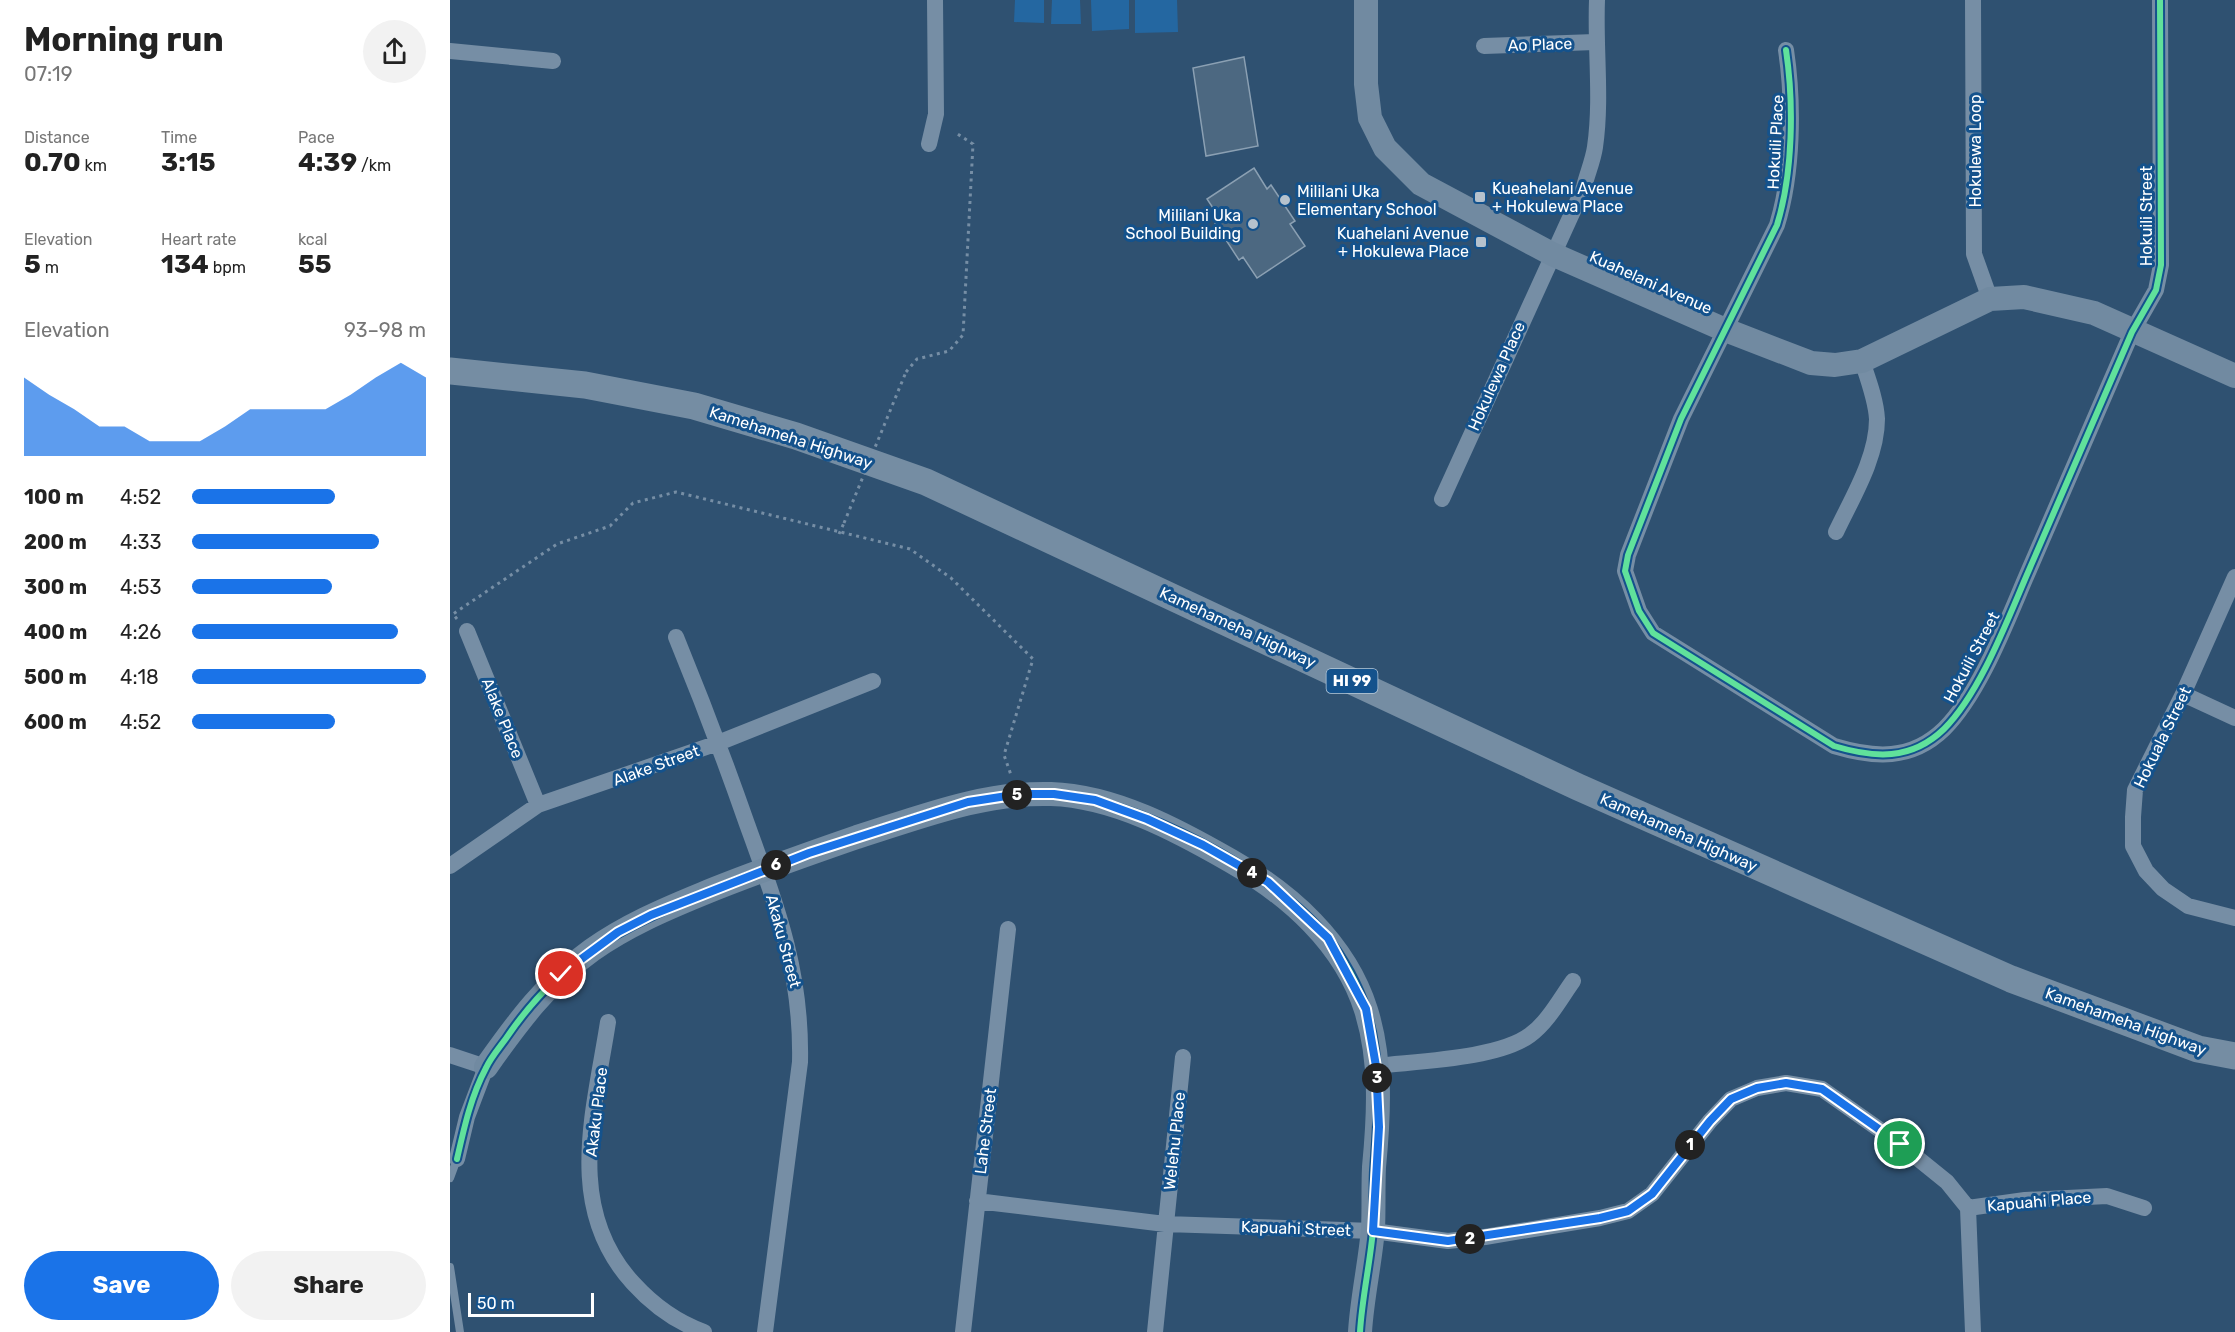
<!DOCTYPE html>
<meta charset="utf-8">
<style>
:root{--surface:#fff;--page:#f2f2f2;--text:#222;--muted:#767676;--accent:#1a73e8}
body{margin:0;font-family:Rubik,sans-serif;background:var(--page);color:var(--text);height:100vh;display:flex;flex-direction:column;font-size:22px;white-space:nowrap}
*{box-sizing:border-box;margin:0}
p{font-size:20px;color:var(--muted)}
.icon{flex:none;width:33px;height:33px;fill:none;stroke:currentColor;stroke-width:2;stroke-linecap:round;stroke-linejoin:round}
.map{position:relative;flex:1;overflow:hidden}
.side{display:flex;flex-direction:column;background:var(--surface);width:450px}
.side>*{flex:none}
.scale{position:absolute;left:18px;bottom:15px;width:126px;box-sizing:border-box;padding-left:6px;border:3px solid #fff;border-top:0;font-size:16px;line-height:21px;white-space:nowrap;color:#fff;-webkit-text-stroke:4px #14528c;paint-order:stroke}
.pin{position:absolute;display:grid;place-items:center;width:51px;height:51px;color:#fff;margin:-26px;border:3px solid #fff;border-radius:50%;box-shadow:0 2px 6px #0007}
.km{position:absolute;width:30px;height:30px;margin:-15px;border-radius:50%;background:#222;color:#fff;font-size:16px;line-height:30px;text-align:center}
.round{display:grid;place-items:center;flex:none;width:63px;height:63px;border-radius:32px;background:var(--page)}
.headline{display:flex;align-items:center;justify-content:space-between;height:102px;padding:0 24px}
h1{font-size:33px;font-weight:700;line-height:45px}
.figures{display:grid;grid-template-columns:repeat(3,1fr);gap:9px;height:102px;padding:6px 24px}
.figures div{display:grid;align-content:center}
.figures b{font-size:26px;font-weight:700}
.figures small{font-size:16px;font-weight:400}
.figures p{font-size:16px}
.chart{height:168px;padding:12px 24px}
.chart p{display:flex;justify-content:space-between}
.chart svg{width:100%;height:108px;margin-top:6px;fill:var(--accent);opacity:.7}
.cta{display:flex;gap:12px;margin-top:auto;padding:12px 24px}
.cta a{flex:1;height:69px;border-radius:36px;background:var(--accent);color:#fff;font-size:24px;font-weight:700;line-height:69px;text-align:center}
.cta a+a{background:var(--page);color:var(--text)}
ul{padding:0 24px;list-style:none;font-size:20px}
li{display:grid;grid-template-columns:96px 72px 1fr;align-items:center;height:45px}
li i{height:15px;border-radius:8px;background:var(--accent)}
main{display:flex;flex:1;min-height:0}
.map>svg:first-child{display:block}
.green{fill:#2467a1}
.building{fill:#4c6881;stroke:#8ba0b3;stroke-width:1.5}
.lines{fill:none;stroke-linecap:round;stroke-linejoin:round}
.path{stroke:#768ea5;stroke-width:3;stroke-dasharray:3 4.5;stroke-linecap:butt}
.lane{stroke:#768ea5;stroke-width:8}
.street{stroke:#768ea5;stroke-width:16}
.secondary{stroke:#718aa1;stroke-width:24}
.primary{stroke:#758da3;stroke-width:27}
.path-bridge{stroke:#768ea5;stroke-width:3;stroke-dasharray:3 4.5;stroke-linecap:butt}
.cycleway-casing{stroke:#14528c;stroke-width:10}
.cycleway{stroke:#60e19b;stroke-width:6}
.route-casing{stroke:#fff;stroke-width:12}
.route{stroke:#1a73e8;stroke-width:8}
.poi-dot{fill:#b6c2cd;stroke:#14528c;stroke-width:2}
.labels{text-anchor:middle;stroke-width:6;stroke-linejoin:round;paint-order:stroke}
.shield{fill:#14528c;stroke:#b8cbdc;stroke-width:1.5}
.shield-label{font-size:15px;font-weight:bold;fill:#fff}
.street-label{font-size:16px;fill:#fff;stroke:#14528c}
.poi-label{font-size:16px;fill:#fff;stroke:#14528c;text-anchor:start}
</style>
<main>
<section class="side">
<div class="headline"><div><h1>Morning run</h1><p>07:19</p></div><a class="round"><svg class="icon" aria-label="share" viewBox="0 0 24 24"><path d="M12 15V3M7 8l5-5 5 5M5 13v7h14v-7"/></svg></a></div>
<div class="figures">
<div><p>Distance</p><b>0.70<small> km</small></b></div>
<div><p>Time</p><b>3:15</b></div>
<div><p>Pace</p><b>4:39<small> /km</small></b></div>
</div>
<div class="figures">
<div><p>Elevation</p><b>5<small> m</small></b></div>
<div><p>Heart rate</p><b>134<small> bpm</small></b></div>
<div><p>kcal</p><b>55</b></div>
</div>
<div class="chart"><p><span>Elevation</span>93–98 m</p>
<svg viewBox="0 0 160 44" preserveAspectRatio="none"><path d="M0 44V12L10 19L20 25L30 32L40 32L50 38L60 38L70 38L80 32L90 25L100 25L110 25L120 25L130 19L140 12L150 6L160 12V44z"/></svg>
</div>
<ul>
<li><b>100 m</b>4:52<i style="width:61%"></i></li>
<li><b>200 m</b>4:33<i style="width:80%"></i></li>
<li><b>300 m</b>4:53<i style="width:60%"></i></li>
<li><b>400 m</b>4:26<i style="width:88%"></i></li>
<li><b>500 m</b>4:18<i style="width:100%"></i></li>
<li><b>600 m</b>4:52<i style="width:61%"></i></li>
</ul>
<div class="cta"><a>Save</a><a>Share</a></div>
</section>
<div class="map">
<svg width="1785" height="1332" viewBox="0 0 1785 1332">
<rect width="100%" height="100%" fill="#2f5171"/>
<path class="green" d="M565,0H594V23L564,22Z
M602,0H630L631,24H601Z
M641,0H679V29L642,31Z
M685,0H727L728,32L685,33Z"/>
<path class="building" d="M794,57L808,146L756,156L743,68Z
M804,168L817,189L821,185L845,221L840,224L855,246L807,278L793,257L789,260L765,223L771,220L757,199Z"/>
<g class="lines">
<path class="path" d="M456,372L467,359L499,351L513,335L523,144L506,133
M389,534L394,523
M7,619L3,614L107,544L160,526L183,503L226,492L460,549L501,578L583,659L554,755L561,775"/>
<path class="lane" d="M0,1178L7,1159
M0,1267L10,1332"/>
<path class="street" d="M1523,0L1524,254L1540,299
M1034,46L1145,42
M1336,50C1344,104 1343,173 1327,225L1231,419L1178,555L1175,571L1189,611L1203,633L1384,746C1424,758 1461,761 1494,729C1531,692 1558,618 1579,570C1613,491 1648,411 1682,332L1706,290L1711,265L1710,0
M0,51L103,61
M479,144L486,114L485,0
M992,499L1134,187C1137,174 1143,161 1145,147C1152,99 1145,49 1147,0
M1386,532C1402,498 1427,458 1427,419C1426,400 1418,379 1412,361
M1785,577L1733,694L1685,790L1683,817V846L1696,871L1713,889L1738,906L1785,918
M17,631L88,805
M226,637C251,698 275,761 297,824C327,907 352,972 350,1062L315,1332
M1733,694L1785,718
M0,866L88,805L268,743L423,681
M158,1022C144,1112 114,1208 183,1283C203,1305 226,1322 254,1332
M0,1055L36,1067L17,1117L7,1159
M926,1066C967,1061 1048,1059 1080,1035C1098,1022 1110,999 1123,981
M527,1201L715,1224L923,1231L998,1241L1035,1237L1150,1218L1178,1211L1202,1194L1260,1121L1281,1099L1307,1088L1336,1083L1372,1089L1450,1144L1497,1182L1518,1208L1523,1332
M1518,1208L1575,1200L1657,1196L1694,1208
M513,1332L558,929
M705,1332L733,1057"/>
<path class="secondary" d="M916,0V84L920,118L935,148L971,184L1102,254L1273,329L1361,363L1385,365L1412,361L1540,299L1574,297L1644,313L1785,376
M36,1067C67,1023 97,982 142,950C176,926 213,910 252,894C303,873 355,855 407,837C471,817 533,792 601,794C664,796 727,830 781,861C839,894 895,943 916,1010C932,1061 929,1115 924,1167C923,1188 924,1209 923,1229C920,1264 912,1298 910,1332"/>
<path class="primary" d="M0,371L135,385L244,406L346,436L476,482L1128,787L1561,979L1748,1049L1785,1056"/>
<path class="path-bridge" d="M394,523L456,372"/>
<defs>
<path id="cycleway" d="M1336,50C1344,104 1343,173 1327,225L1231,419L1178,555L1175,571L1189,611L1203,633L1384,746C1424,758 1461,761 1494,729C1531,692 1558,618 1579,570C1613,491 1648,411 1682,332L1706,290L1711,265L1710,0
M7,1159C14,1128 21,1096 36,1068C41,1057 50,1047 57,1037C111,958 170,928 256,893C304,873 352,855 401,839C467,818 532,791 602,794C685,797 826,873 878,938C893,957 909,986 916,1009C933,1061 928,1117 924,1170C923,1190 924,1210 923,1230C920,1264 912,1298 910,1332"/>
</defs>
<use href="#cycleway" class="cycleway-casing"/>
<use href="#cycleway" class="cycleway"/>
</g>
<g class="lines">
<defs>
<path id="route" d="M111,974L168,932L201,915L359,853L518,802L570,794H604L645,800L697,819L753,845L818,882L878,938L916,1009L926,1066L929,1127L923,1231L998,1241L1150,1218L1178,1211L1202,1194L1260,1121L1281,1099L1307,1088L1336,1083L1372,1089L1450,1144"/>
</defs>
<use href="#route" class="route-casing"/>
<use href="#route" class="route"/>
</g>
<g class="poi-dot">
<rect x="1024" y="191" width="12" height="12" rx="3"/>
<circle cx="835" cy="200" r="6"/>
<circle cx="803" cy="224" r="6"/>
<rect x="1025" y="236" width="12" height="12" rx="3"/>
</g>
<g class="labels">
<rect class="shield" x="876.5" y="669" width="51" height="24" rx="4.5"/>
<g class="shield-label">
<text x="902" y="686">HI 99</text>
</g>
<g class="street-label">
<text transform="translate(1090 44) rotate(-2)" y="6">Ao Place</text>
<text transform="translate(1325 142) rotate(-87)" y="6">Hokuili Place</text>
<text transform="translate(1525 151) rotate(-90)" y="6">Hokulewa Loop</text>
<text transform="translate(1696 216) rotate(-90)" y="6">Hokuili Street</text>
<text transform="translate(1201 282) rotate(24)" y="6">Kuahelani Avenue</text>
<text transform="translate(1046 376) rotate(-66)" y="6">Hokulewa Place</text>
<text transform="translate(341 437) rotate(18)" y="6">Kamehameha Highway</text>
<text transform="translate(788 627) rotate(25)" y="6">Kamehameha Highway</text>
<text transform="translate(1521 657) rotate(-62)" y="6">Hokuili Street</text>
<text transform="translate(53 718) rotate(68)" y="6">Alake Place</text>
<text transform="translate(1712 737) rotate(-64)" y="6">Hokuala Street</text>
<text transform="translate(206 765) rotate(-20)" y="6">Alake Street</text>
<text transform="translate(1229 832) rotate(24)" y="6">Kamehameha Highway</text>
<text transform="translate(334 941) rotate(75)" y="6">Akaku Street</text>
<text transform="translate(1676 1021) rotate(20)" y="6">Kamehameha Highway</text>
<text transform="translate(146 1112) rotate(-83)" y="6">Akaku Place</text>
<text transform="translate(535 1131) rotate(-83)" y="6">Lahe Street</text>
<text transform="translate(724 1141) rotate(-84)" y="6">Welehu Place</text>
<text transform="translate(1589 1201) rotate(-5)" y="6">Kapuahi Place</text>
<text transform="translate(846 1228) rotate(2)" y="6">Kapuahi Street</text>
</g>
<g class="poi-label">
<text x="1042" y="194">Kueahelani Avenue<tspan x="1042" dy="18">+ Hokulewa Place</tspan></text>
<text x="847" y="197">Mililani Uka<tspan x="847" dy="18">Elementary School</tspan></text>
<text x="791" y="221" text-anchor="end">Mililani Uka<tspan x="791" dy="18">School Building</tspan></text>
<text x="1019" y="239" text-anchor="end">Kuahelani Avenue<tspan x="1019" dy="18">+ Hokulewa Place</tspan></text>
</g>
</g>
</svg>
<div class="scale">50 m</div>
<div class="pin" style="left:1450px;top:1144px;background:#1e9e55"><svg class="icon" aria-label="arrive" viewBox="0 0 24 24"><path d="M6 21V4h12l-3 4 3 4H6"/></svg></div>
<div class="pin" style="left:111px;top:974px;background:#d93025"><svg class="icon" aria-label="check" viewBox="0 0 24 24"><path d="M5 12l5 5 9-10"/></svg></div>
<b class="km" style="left:1240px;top:1145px">1</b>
<b class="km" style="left:1020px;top:1239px">2</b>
<b class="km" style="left:927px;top:1078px">3</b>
<b class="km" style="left:802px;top:873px">4</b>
<b class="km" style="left:567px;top:795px">5</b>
<b class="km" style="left:326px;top:865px">6</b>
</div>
</main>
